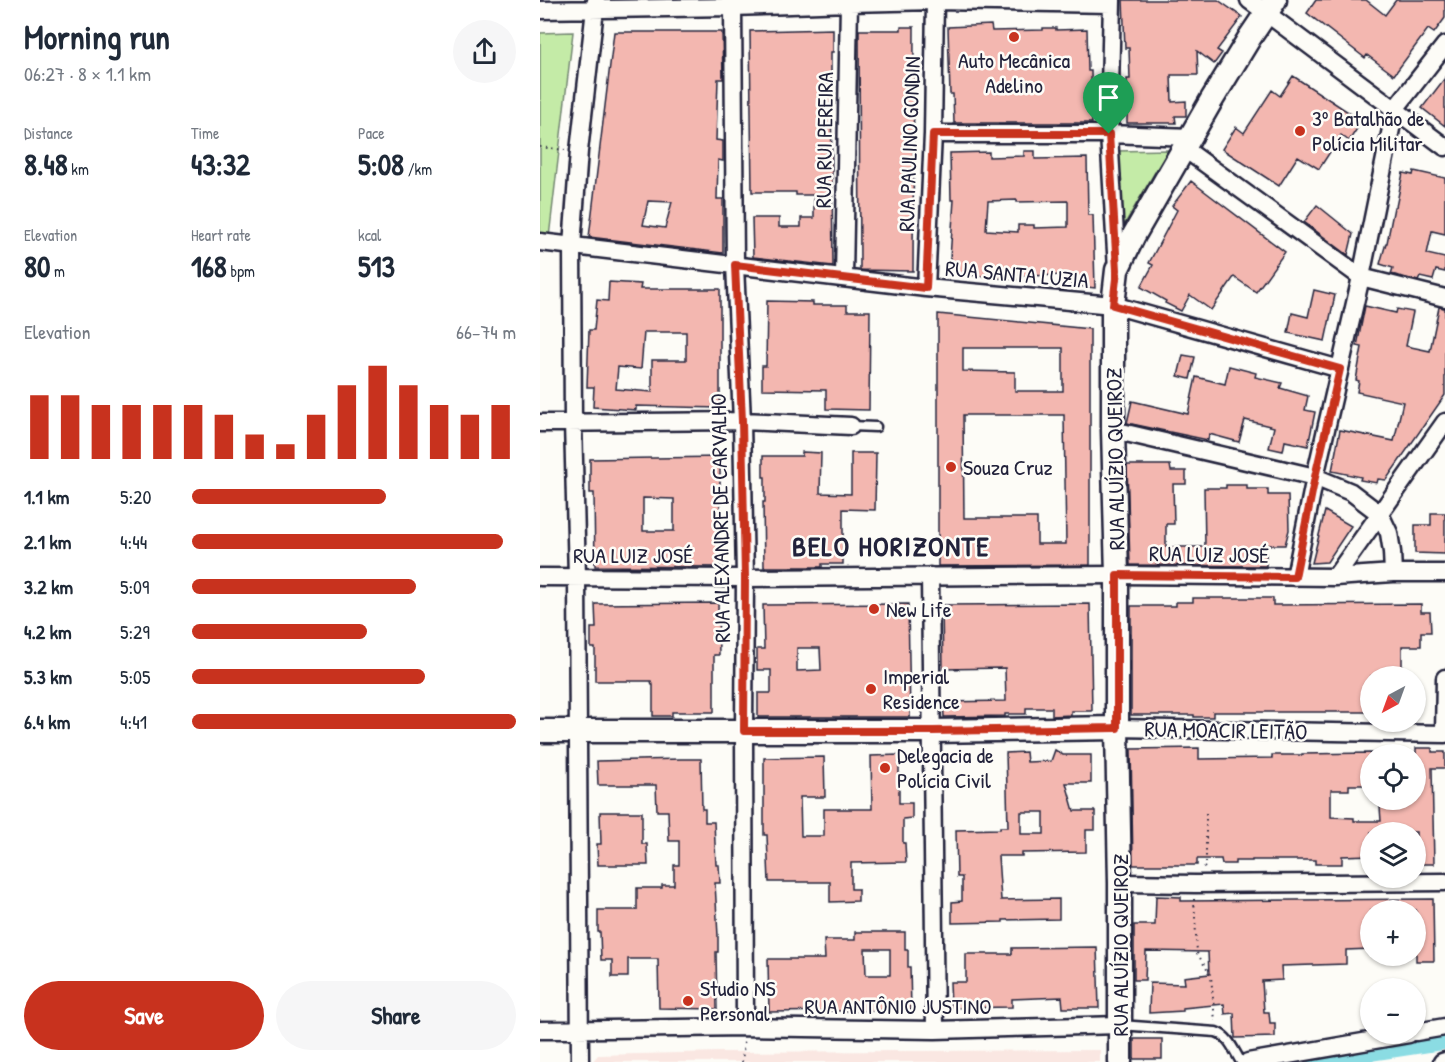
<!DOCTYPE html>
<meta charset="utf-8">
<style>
:root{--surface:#fff;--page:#f6f6f7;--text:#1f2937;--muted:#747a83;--accent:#c8321e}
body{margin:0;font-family:"Patrick Hand",sans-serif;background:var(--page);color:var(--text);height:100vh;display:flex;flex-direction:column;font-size:22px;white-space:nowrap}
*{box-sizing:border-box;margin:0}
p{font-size:20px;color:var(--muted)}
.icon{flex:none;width:33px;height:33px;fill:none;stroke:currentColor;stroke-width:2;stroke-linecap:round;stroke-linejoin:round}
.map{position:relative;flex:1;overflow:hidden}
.drawer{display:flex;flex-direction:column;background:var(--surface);width:540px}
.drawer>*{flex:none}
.needle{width:39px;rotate:221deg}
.tools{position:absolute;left:820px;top:666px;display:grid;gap:12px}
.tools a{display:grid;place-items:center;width:66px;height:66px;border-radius:50%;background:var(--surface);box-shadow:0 2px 4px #0004;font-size:30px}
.pin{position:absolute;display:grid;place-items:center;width:51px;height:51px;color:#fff;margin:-62px -26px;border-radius:50% 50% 50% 0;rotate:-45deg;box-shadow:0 0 6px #0007}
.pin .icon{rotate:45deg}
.round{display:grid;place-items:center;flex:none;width:63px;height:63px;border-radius:32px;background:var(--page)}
.headline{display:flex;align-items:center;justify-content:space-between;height:102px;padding:0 24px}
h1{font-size:33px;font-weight:700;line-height:45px}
.stats{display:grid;grid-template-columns:repeat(3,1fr);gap:9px;height:102px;padding:6px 24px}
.stats div{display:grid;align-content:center}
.stats b{font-size:30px;font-weight:700}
.stats small{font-size:16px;font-weight:400}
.stats p{font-size:16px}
.chart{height:168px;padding:12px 24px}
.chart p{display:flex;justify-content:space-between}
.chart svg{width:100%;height:108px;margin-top:6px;stroke:var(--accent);stroke-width:6}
.cta{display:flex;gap:12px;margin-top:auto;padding:12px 24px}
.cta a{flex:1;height:69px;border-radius:36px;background:var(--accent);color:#fff;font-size:24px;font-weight:700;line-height:69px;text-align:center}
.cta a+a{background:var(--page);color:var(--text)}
ul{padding:0 24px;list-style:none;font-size:20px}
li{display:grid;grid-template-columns:96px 72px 1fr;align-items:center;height:45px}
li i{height:15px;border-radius:8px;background:var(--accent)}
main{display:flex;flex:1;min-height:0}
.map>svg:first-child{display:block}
.built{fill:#fae7e2}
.green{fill:#c4eba7;stroke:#738671;stroke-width:1.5}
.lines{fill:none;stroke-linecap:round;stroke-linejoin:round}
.canal{stroke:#8bdce3;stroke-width:15}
.building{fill:#f3b7b0;stroke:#22223b;stroke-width:1.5;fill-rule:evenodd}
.lane-casing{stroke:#22223b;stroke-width:13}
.street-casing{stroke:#22223b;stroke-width:21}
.secondary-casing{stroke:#22223b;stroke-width:27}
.path{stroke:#22223b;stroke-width:2;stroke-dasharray:1.5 4.5;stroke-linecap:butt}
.lane{stroke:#fdfcf7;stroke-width:8}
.street{stroke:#fdfcf7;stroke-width:16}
.secondary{stroke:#fdfcf7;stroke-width:22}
.route-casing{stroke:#fff;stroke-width:12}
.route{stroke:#c8321e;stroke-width:8}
.poi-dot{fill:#c8321e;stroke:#fdfcf7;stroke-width:2}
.labels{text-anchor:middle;stroke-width:5;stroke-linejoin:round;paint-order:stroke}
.poi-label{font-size:22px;fill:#22223b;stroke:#fdfcf7;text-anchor:start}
.street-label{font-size:22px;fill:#22223b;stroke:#fdfcf7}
.district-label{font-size:28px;font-weight:bold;letter-spacing:1.5px;fill:#22223b;stroke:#fdfcf7}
</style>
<main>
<section class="drawer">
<div class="headline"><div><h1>Morning run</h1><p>06:27 · 8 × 1.1 km</p></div><a class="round"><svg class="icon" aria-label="share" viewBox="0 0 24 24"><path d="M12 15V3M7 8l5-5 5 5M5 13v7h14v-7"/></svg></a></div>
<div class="stats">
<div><p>Distance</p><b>8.48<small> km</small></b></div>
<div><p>Time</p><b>43:32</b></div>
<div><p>Pace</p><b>5:08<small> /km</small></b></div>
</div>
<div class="stats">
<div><p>Elevation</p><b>80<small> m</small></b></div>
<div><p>Heart rate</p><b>168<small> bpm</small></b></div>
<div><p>kcal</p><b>513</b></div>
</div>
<div class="chart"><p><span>Elevation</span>66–74 m</p>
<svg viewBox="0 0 160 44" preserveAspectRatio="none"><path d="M5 44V18M15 44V18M25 44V22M35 44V22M45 44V22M55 44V22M65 44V26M75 44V34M85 44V38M95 44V26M105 44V14M115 44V6M125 44V14M135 44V22M145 44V26M155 44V22"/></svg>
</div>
<ul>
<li><b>1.1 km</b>5:20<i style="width:60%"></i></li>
<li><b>2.1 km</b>4:44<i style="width:96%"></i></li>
<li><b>3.2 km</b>5:09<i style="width:69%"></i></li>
<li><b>4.2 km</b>5:29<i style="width:54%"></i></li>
<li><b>5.3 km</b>5:05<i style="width:72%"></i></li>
<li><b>6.4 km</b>4:41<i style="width:100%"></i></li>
</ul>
<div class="cta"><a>Save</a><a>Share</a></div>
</section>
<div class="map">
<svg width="905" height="1062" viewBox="0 0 905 1062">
<rect width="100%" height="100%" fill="#fdfcf7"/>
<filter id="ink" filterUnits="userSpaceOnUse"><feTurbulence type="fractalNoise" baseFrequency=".0167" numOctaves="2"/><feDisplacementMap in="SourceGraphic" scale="12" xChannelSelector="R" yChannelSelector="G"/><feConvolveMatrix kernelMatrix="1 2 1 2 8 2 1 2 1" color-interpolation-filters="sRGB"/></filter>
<g filter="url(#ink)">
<path class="built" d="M560,1050V1062H52L58,1055L180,1052Z"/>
<path class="green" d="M33,32L9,237L0,236V33Z
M629,150L618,167L580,232L576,151Z"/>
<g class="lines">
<path class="canal" d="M775,1062L905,1042"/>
</g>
<path class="building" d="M583,0H678L702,17L677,50L682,53L674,64L657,51L658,75H631L632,102L646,101V116H635L636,123H587V79H590L589,48H585Z
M776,0H826L845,15L856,0H905V18L894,33L888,29L854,75L827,55L825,58L767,13Z
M451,25L452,31L503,30V28H516V30L547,29L548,71H551L552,123H414L413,94H410L408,27Z
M361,27H374L373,271L320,270L319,30H361Z
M293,29V52H291V85L293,266L213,257L212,218H239V227H261V218H274V195H256V192H212L210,31Z
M74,32H182L183,79H178L176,140L183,141V161L178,160L177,199H183V253L49,237ZM108,201L132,202L125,228L103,225Z
M753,76L822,121L809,141L801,135L779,169L758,156L739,186L682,149L696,127L704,133L732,90L740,96Z
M905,78V126L882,108Z
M484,151H495V159L547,158L548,215H553L555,288L530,285V275L479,276L478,280L409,273L414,200H411L410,153L449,152V157L484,156ZM477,200V202L528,201V227L494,228V225H478V232L446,230L448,201Z
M874,171L905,178V234L892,231L887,254L905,258V272L896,270L893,280L880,277L878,281L851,274L853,268L840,264L846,243H847L854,207H856L863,173L873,175Z
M651,181L745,252L716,292L694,277L671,310L650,295L641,311L625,303L626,301L601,287L613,265L609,263L637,210L632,206Z
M777,205L813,234L808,255L764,222Z
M69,282L101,284L100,289H180V408L96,406V410L53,407L54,387H47L49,330H54L57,300L68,301ZM104,332H146V360H112V392L76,389L78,367L101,369Z
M774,290L795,295L785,341L748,333L752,313L768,317Z
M227,301L273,302V305H307V311H330L329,410L286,409V390L222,389V366H226Z
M825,306L856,313L857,309L873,312L866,346L890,351L899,307L905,308V395L846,480L838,479L837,483L820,480L821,477L792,471L800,430L854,441L863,402L817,392L819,381L816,380L822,347L817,346Z
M398,314L550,329V565L398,566ZM423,348H523V391H475V372L423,371ZM423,415H524L526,544H497V518H424Z
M643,355L655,357L650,379L638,376Z
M689,366L716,373L715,377L742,383L740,388L768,396L765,410L775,412L768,446L745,441L743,451L729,448L734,427L705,420L699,442L669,434L668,440L587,423L592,401L648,414L656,377L685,384Z
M262,452L281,453L280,493L311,494V453H336L335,510L303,509V564H282V567H224L223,502H225V477H223V456H262Z
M180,457V567L55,566L54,493H50V459ZM103,498L134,499V531H103Z
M587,465H630L631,471H646V484H633L634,524H626V547H665L664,488H686V485H707V489H728V495H748L749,530L745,545H726V566L590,565Z
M785,511L811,526L787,562L772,563Z
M891,513H905V554L875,553V525H891Z
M653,598H733V605L881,604V612H890L891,632H881V646H862V676H831V712H673V717H654V715H591V606H636V602H653Z
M178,603L179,655H174V712H132V716H113V685H112L111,681H55V648H51V628H56L55,604Z
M368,604L370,717H218V693H231V670H217V649H224L223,605ZM257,648H280L281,670L257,671Z
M550,604L552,711H531V715L512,716V708H486V714H465V716L404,717L403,702L466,701L465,668L403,669L402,605Z
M659,748V759L732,758V755H762V754L831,753V785H809V790H791V817L814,818V821H841L840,807H862V800H876V748H892V752H905V768H892L894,864H880V854H876V832H831V855L802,856V864H775V860H712V861H695V864H682L681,859H657V865H593L591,749Z
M515,750L523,755H551V783H526L534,811H555V830H546V852L482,853V856H458L461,900L519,899V919L463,920V922L412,923V902L422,901V877H417L416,830L460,829V827H468L466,753L486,752L487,762L511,761ZM481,812H504V834H481Z
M359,755V803H372V818L363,819V843H365L366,862L311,863V889H318V901L290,902V882H229L227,835H224V758L284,757L285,797H260L261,836H284V809H332L331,756Z
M141,759H161L162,809H165V822H174L176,865H179L180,883H175L178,936V952H176L177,1009L119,1008L118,959H88V977H72V960H61L60,932H58V910H97V888H122V885H134V865H139V841H129L128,811H117L116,785H58L57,761Z
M60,812H102V844H107L108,865H58L57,844H61Z
M616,896L641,897V901L893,899L894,961H876V910H831V949L806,950V964L741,966L742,980L722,981L724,1012H729L730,1023H735V1037L695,1038L694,1013L685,1014L684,1004L643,1008V1011L609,1013L610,983L645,984L644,977L669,974L668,952L606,951L605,980H594V925H615Z
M315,932H365V950H368V967H370L371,1010L229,1012L228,959H285L284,940H315ZM325,949H350V975H326Z
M557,947L559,1008H523L522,997L472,999V1007L411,1008L410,982H426V954H472V948Z
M594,1039H622V1059H594Z"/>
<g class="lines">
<defs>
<path id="lane" d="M311,426L336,427
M580,1025L676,1032C689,1036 694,1051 701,1062"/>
<path id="street" d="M572,0L569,134L577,269
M709,0L905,147
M193,7L195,265L202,421L205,578L204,731L205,1027
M0,10L193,7L309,3L395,1L571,4
M393,134H569L651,137
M645,149L821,277L905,298
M0,242L386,288L573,305L800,369
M304,278L309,3
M386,288L393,134L395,0
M0,423L202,421L311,426
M573,430L775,477L811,492L840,514L849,533L852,552L853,573
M390,576L395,1030
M0,577L205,578L577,575L795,577L853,573H905
M755,577L775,477L821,277L855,109L905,45
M795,577L905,422
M577,728L905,734
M904,734L905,678
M580,883L656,884L905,882
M0,1030L205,1027L395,1030L580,1025
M876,1032L905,1027
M40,1062L37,577L33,422L32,246L39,151L56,0
M708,1062L869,1034
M902,1062L905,1061"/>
<path id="secondary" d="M0,731H393L577,728
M580,1062V883L577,728V575L573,430V305L577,270L594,235L671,101L710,37L735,0"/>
</defs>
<use href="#lane" class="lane-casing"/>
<use href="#street" class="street-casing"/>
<use href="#secondary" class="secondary-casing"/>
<path class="path" d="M0,147L25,150
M664,868L666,864V811
M654,899L657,953L671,976L675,1021
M202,1062L204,1042"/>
<use href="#lane" class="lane"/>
<use href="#street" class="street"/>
<use href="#secondary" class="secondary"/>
</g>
</g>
<g class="lines" filter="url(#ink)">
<defs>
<path id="route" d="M393,134H569L577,270L573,305L800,369L775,477L755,577L577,575V728L393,731H204L205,578L202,421L195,265L386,288Z"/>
</defs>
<use href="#route" class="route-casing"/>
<use href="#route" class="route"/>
</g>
<g class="poi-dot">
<circle cx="474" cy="37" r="6"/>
<circle cx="760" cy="131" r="6"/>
<circle cx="411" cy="467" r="6"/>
<circle cx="334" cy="609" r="6"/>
<circle cx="331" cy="689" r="6"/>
<circle cx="345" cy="768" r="6"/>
<circle cx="148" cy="1001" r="6"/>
</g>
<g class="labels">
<g class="poi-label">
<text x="474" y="68" text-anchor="middle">Auto Mecânica<tspan x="474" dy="25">Adelino</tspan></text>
<text x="772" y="126">3º Batalhão de<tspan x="772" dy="25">Polícia Militar</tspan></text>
<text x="423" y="475">Souza Cruz</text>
<text x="346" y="617">New Life</text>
<text x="343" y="684">Imperial<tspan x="343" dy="25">Residence</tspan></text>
<text x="357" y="763">Delegacia de<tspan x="357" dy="25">Polícia Civil</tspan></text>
<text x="160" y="996">Studio NS<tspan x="160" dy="25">Personal</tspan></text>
</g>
<g class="street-label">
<text transform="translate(284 140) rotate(-89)" y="8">RUA RUI PEREIRA</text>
<text transform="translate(369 144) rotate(-88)" y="8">RUA PAULINO GONDIN</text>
<text transform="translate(477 274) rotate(5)" y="8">RUA SANTA LUZIA</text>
<text transform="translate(575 459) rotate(-91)" y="8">RUA ALUÍZIO QUEIROZ</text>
<text transform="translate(180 518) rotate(-91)" y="8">RUA ALEXANDRE DE CARVALHO</text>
<text transform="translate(669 554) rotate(1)" y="8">RUA LUIZ JOSÉ</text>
<text x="93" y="563">RUA LUIZ JOSÉ</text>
<text transform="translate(686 730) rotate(1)" y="8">RUA MOACIR LEITÃO</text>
<text transform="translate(580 945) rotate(-90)" y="8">RUA ALUÍZIO QUEIROZ</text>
<text x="358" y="1014">RUA ANTÔNIO JUSTINO</text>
</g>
<g class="district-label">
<text x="351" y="556">BELO HORIZONTE</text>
</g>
</g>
</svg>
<div class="tools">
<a><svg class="needle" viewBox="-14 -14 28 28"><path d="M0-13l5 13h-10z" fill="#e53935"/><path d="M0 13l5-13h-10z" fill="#747a83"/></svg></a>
<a><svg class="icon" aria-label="locate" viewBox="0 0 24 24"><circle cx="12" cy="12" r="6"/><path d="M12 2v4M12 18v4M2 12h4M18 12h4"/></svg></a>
<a><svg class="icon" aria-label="layers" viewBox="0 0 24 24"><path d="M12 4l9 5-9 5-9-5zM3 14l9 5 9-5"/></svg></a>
<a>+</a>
<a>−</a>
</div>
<div class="pin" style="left:569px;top:134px;background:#1e9e55"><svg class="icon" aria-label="arrive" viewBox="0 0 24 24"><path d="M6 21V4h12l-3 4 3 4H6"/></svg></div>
</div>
</main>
